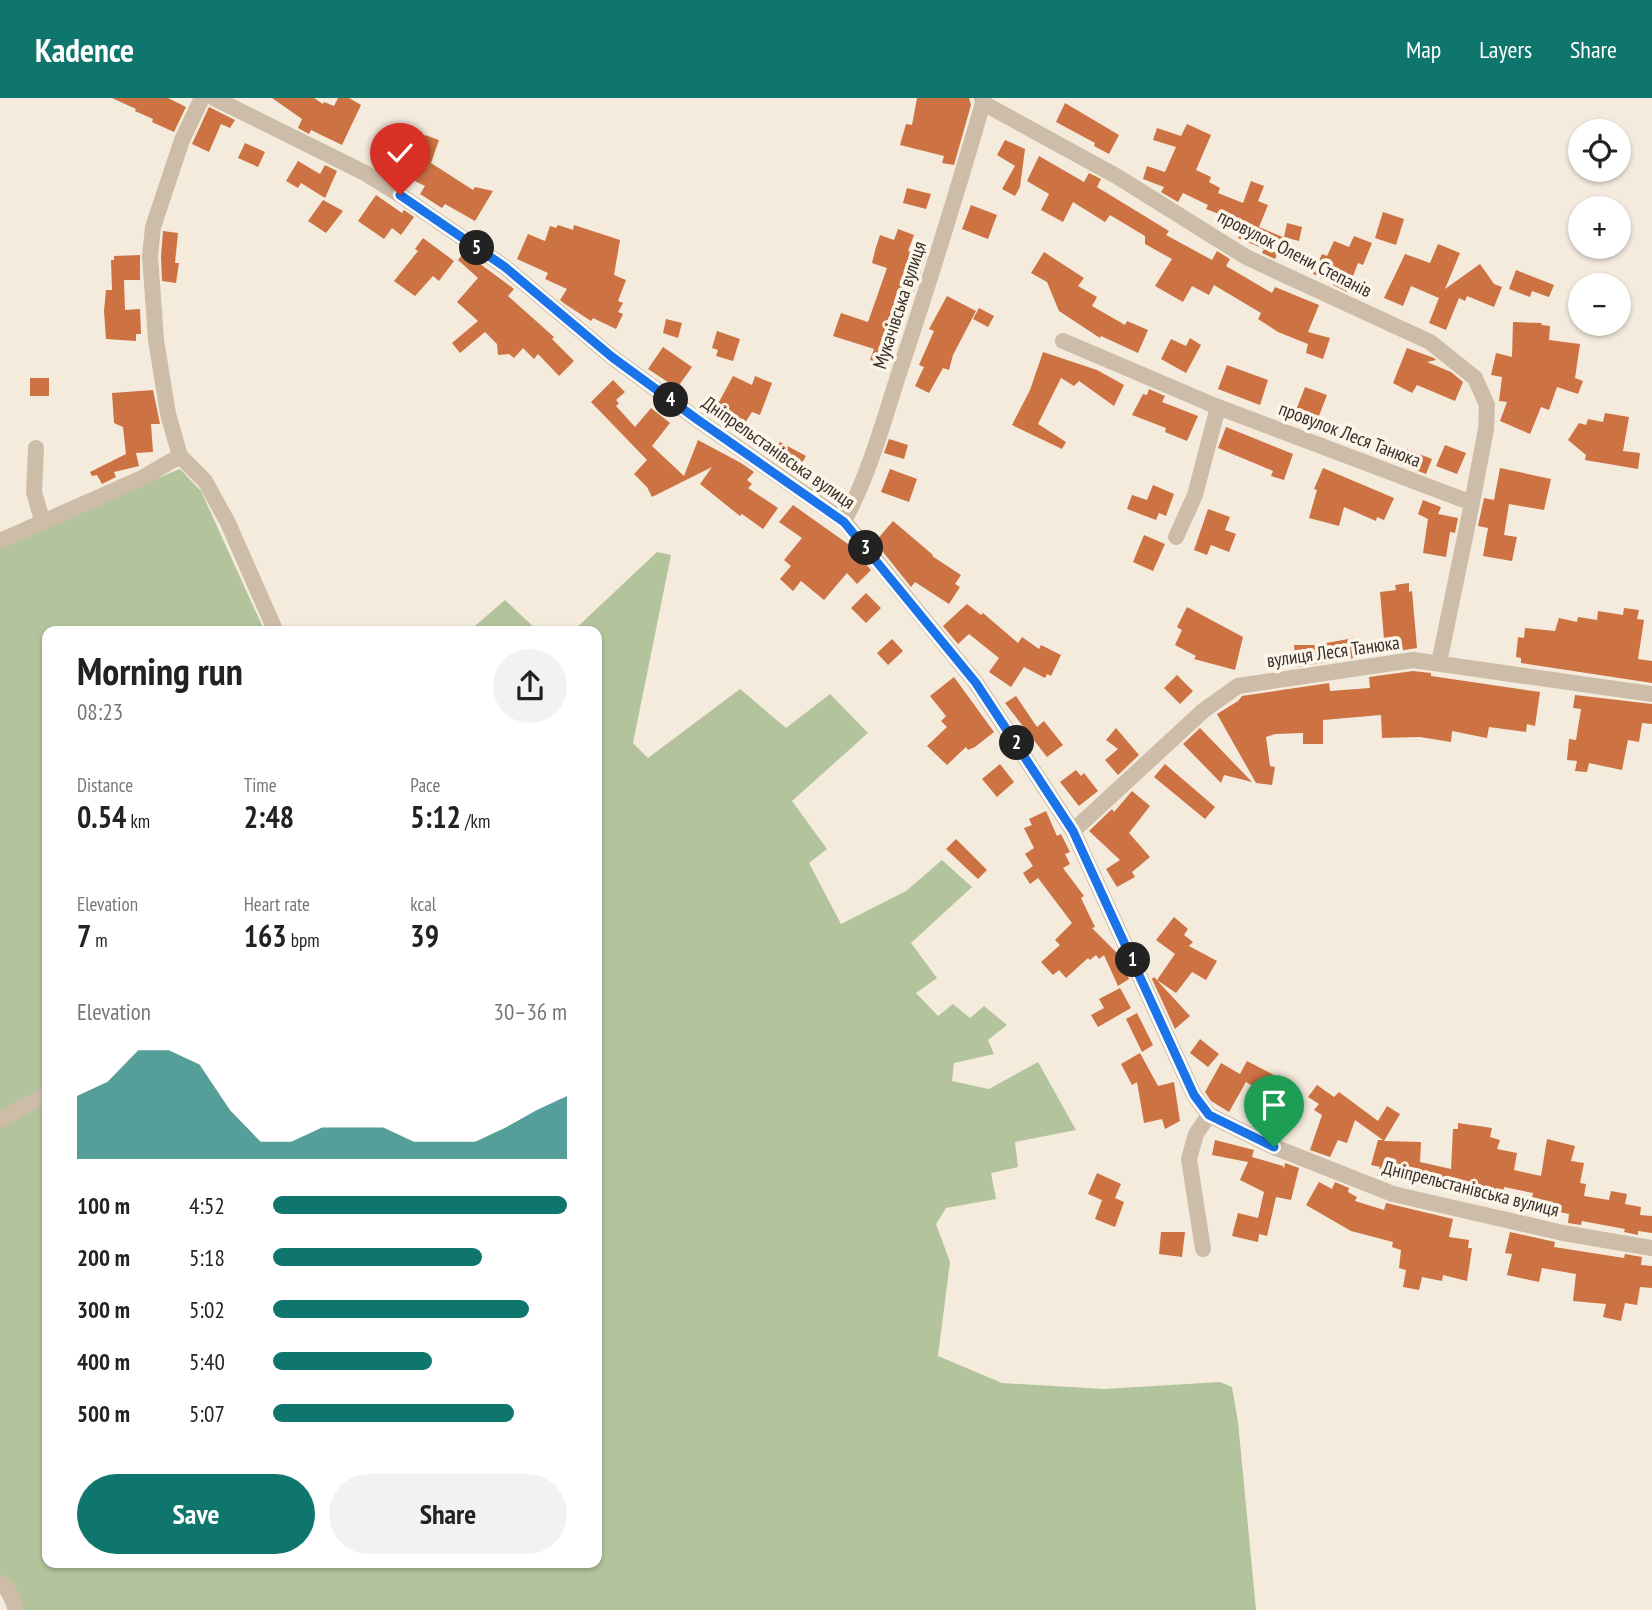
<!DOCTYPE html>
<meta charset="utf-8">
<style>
:root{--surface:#fff;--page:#f2f2f2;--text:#222;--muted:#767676;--accent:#0f766e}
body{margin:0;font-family:"PT Sans Narrow",sans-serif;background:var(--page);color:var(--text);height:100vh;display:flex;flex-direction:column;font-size:26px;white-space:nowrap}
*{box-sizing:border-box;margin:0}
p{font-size:23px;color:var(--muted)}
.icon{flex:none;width:38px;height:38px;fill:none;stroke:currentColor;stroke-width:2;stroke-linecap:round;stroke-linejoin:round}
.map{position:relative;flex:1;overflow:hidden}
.drawer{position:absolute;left:42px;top:528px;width:560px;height:942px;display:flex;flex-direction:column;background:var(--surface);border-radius:14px;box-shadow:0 2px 5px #0004}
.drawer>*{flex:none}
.buttons{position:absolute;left:1568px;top:21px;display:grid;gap:14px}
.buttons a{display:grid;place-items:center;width:63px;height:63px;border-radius:50%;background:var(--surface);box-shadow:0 2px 5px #0004;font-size:35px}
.pin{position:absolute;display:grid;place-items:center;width:60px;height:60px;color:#fff;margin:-72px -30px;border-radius:50% 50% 50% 0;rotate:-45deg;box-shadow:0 0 7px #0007}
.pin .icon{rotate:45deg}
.km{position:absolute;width:35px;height:35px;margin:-18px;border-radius:50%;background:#222;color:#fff;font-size:19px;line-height:35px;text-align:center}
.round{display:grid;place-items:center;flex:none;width:74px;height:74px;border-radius:37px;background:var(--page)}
.head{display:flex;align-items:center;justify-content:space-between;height:119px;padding:0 35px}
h1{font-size:38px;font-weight:700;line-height:52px}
.metrics{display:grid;grid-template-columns:repeat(3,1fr);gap:10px;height:119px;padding:7px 35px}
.metrics div{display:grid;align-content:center}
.metrics b{font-size:30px;font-weight:700}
.metrics small{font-size:19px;font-weight:400}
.metrics p{font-size:19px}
.chart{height:196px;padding:14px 35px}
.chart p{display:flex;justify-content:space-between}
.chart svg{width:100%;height:126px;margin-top:7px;fill:var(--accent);opacity:.7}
.primary-button{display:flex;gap:14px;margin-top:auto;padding:14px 35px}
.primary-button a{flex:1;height:80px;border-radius:42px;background:var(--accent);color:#fff;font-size:28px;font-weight:700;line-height:80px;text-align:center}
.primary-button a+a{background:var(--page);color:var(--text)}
ul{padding:0 35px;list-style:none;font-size:23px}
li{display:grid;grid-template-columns:112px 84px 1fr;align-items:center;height:52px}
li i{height:18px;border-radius:9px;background:var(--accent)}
header{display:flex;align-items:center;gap:42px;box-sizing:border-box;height:98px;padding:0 35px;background:var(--accent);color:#fff}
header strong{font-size:33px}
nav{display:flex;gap:38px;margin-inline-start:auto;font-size:24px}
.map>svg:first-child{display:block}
.green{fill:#b3c49c}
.building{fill:#cc7243}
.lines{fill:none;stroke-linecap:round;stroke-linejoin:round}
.minor{stroke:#cdbda8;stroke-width:16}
.route-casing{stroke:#fff;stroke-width:14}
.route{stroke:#1a73e8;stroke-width:9}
.labels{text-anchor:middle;stroke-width:7;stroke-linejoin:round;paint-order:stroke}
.street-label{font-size:19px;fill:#393029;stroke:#fbf5ea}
</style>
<header>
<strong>Kadence</strong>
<nav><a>Map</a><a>Layers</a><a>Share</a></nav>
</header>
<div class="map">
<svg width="1652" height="1512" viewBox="0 0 1652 1512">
<rect width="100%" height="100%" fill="#f4ebdd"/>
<path class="green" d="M180,371L201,393L265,534H47V1465H597V534H572L657,454L671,457L633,645L648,660L740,591L786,630L830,596L868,635L792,703L827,751L809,765L841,826L906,793L942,762L972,789L911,845L937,880L916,895L938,918L953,906L970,920L984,908L1007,927L988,942L994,956L954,965L952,983L989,991L1038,964L1076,1032L1015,1044L1018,1069L991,1075L996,1101L946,1110L936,1126L950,1164L938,1258L1002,1285L1104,1291L1220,1284L1232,1289L1238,1324L1256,1512H9L0,1495V449L59,420Z
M505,502L539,534H468Z"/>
<path class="building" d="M112,0H168L186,9L174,34L152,24L153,21L135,13L136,11Z
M272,0H314L323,6L324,4L334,8L338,0H349L361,7L342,47L311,32L309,36L298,30L302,21Z
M917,0H969L971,7L954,67L942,65L944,58L900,47L906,26L912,27Z
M1065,5L1119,37L1109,56L1094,48L1095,45L1056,24Z
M209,9L235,22L230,30L221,26L209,54L192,46Z
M1187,26L1211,37L1196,72L1211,79L1209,84L1220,90L1218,95L1243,105L1251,83L1264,88L1258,103L1268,107L1259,129L1285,140L1275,161L1262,155L1264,151L1238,140L1244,126L1206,111L1208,107L1183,95L1178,104L1161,94L1164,89L1143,81L1147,68L1165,74L1176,49L1153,42L1157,30L1181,38Z
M425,37L439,42L431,65L473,92L475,89L493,93L475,123L445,106L442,110L420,96L425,88L390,71L401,50L416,59Z
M1005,42L1025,51L1020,89L1015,98L1002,91L1015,68L997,57Z
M245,45L265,54L258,69L238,60Z
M1039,58L1084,84L1089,75L1101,81L1097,89L1169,133L1166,137L1212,162L1217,153L1230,161L1226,168L1272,195L1275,189L1319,207L1308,234L1330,240L1323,261L1306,255L1308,246L1278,234L1258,221L1261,215L1214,187L1209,197L1192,188L1183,204L1155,188L1172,161L1145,146V138L1110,117L1105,124L1073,104L1063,124L1041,112L1049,96L1027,83Z
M298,63L320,76L325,67L337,73L325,100L301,85L298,90L286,83Z
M907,90L931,96L926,111L903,105Z
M376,97L402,115L404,112L414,119L401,137L392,130L384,141L358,123Z
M323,102L343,113L326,135L308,123Z
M971,107L997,117L988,141L962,131Z
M1383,114L1404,121L1396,147L1375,140Z
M1287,125L1302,129L1299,143L1284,139Z
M558,127L573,132L574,127L620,142L614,177L626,182L618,203L623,205L618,214L623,216L616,231L593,220L591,223L565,206L560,202L567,191L545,181L548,175L517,161L528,136L545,143L550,128L556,130Z
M898,131L914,137L908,153L926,158L888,268L870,262L874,251L833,238L841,215L868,224L887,170L872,165L876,149L880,137L894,142Z
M163,133L178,135L175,165H179L176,185L162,183L161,158Z
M1354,138L1372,145L1363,167L1358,165L1347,194L1333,187L1334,184L1313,176L1322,156L1327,158L1334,143L1349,149Z
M423,140L454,163L439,183L433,178L415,198L394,183L418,153L415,151Z
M1438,146L1460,155L1445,191L1480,166L1494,186L1502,189L1494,209L1467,198L1465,203L1459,200L1446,232L1429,225L1439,200L1411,188L1403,208L1384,200L1405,156L1430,165Z
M464,154L514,191L508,198L554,239L552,241L574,263L559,278L538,256L534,261L523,250L514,260L509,256L498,257L497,246L485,234L460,255L452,245L478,223L457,204L478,180L458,162Z
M1044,154L1084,180L1078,188L1097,199L1092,208L1125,227L1127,223L1148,232L1138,255L1101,238L1100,240L1059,213L1047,184L1031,175Z
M140,157V182H124L125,212L140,211L141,236H136V243L106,241L104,213L106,192H112L111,162H114V158Z
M1516,172L1554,187L1549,199L1532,193L1530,199L1509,191Z
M947,198L976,213L953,257L949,272L943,270L929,295L915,288L924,269L919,267L934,233L929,231Z
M979,210L994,218L988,229L973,221Z
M666,221L682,225L678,240L663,235Z
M1513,224L1542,225L1541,227L1550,228L1549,242L1580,246L1575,280L1583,283L1578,296L1557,289L1549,312L1541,309L1530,336L1500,323L1507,304L1499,303L1502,279L1491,277L1496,255L1512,259Z
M717,233L740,241L733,263L716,258L718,252L712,250Z
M1190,240L1201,247L1186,275L1161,261L1171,241L1186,248Z
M663,249L692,269L677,290L648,271Z
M1407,250L1434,260L1436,262L1427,264L1451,274L1463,284L1455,303L1417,287L1412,295L1393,285Z
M1043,254L1097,272L1124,287L1114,308L1079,283L1074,288L1061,280L1038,326L1066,344L1062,351L1012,327L1030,292Z
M1227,267L1268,282L1260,307L1218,291Z
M733,278L752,287L755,278L772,285L760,317L752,314L739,334L700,309L709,297L719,304Z
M30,280H49V298H30Z
M613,282L625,294L616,302L619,305L616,308L635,329L651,310L670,325L652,348L684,378L698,342L741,365L754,374L747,382L752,386L748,390L778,410L763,431L742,416L740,418L700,386L712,369L652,399L647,389L634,376L647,362L591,304Z
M1305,289L1327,297L1317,323L1295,315Z
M1149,291L1165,298L1162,304L1198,318L1187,343L1165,334L1166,330L1132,317L1143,296L1147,297Z
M153,292L160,326H151L153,354L136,355L139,368L114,374L116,379L102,386L97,377L92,378L90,374L126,356L123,329L114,325L112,295Z
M1605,315L1629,319L1623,353L1640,355L1638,371L1585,362L1586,357L1568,342L1579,325L1586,327L1588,321L1603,324Z
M1226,329L1293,356L1284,382L1271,378L1273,373L1218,350Z
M889,341L908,347L904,361L884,355Z
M780,344L806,358L799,370L774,356Z
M1445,347L1466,355L1457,376L1436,368Z
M1406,351L1432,361L1426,376L1400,366Z
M1323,370L1394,400L1384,422L1377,419L1376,423L1344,409L1339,428L1309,420L1317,392L1314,391Z
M1500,370L1551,381L1544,412L1509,406L1504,437L1517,439L1512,463L1483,458L1488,430L1478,428L1484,400L1494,402Z
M890,371L917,381L909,404L881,394Z
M1153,387L1174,396L1166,418L1159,415L1156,422L1127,411L1132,397L1147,402Z
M1423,402L1441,409L1438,416L1458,420L1455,435L1450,434L1446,459L1423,455L1428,421L1418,416Z
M793,407L848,446L871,472L857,486L847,475L824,502L801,483L793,493L780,481L791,468L784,462L802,440L779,424Z
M1208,411L1230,419L1225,432L1236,436L1229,454L1211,447L1207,457L1194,452Z
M893,423L933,457L932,458L961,477L955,486L960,489L949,506L915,484L911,489L875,444Z
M1144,437L1165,446L1153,473L1133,464Z
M1409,485V494L1412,493L1417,550L1296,569L1294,547H1315L1354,540L1355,546L1384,541L1380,494L1396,492L1395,487Z
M866,495L881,510L866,525L851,510Z
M967,506L981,517L983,515L1018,545L1022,539L1039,551L1041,547L1061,557L1051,578L1047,576L1045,580L1024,569L1011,589L989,574L999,560L969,536L958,546L943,528Z
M1187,509L1243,539L1235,572L1194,561L1196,558L1175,547L1182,532L1177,529Z
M1624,510L1639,512L1637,521L1644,522L1638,561L1652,563V585L1521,565V560L1516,559L1518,539L1524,540L1525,530L1555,533L1559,520L1577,524L1578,519L1597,522L1598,513L1623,517Z
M892,541L903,553L888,567L877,555Z
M1413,573L1431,575V578L1540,594L1535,628L1527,626L1526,634L1489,629L1487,640L1452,633L1451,644L1420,639L1382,640L1381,617L1323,622V646H1303V635L1275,636L1266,639L1270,668L1275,669L1272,687L1256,685L1217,616L1238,603L1242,598L1329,585L1330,593L1370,590L1369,579Z
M1177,577L1193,593L1180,606L1164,590Z
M954,579L994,634L975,649L968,652L966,649L947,667L927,648L947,629L941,623L946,618L930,598Z
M1575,597L1652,606V626L1642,625L1639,644L1628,642L1622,672L1589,665L1587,674L1575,673L1577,663L1567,662L1569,641L1576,642L1581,611L1573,610Z
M1016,598L1037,629L1044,623L1063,647L1047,659L1005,605Z
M1116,630L1139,657L1118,677L1105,662L1118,651L1106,642Z
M1200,630L1252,684L1224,677L1221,685L1183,646Z
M1000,666L1014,684L997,699L982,681Z
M1165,666L1215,709L1205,721L1154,679Z
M1076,672L1081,678L1084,675L1098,693L1079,708L1060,684Z
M1132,693L1150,708L1129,735L1150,759L1132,774L1135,779L1117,789L1106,771L1120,762L1089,733L1112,711L1114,714Z
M1046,713L1057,738L1061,736L1070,754L1065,756L1070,766L1063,770L1084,798L1081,800L1095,829L1092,830L1117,855L1129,881L1118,888L1104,857L1099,861L1096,857L1090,862L1088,860L1066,880L1059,872L1053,877L1041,864L1060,847L1055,842L1072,825L1038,780L1030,786L1023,775L1033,768L1025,756L1034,750L1024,730L1032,727L1029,721Z
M956,741L987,772L978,781L946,751Z
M1174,819L1188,831L1184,837L1193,844L1189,848L1217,863L1206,882L1192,874L1176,895L1157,882L1175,856L1156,842Z
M1154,879L1190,918L1175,931L1152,881Z
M1120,890L1131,910L1098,929L1091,917L1104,910L1099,901Z
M1137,915L1153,947L1142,954L1126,921Z
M1200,941L1219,956L1208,969L1190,955Z
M1140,955L1158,988L1174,984L1180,1023L1165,1031L1162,1021L1144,1025L1137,984L1132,987L1121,966Z
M1247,963L1274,977L1259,992L1246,984L1229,1014L1211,1003L1205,994L1221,965L1240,976Z
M1317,987L1334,999L1339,994L1378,1023L1387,1008L1400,1016L1384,1043L1421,1044L1420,1064L1451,1071L1453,1031H1458V1025L1492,1030L1490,1039L1500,1042L1497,1051L1517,1055L1514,1072L1541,1078L1547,1041L1575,1048L1571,1063L1584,1065L1580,1085L1586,1086L1584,1098L1609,1102L1611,1093L1627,1096L1625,1106L1641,1109L1640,1117L1652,1118V1135L1638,1133V1137L1624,1134L1625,1131L1582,1123L1581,1127L1568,1125L1569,1116L1530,1108L1533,1095L1504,1089L1502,1102L1377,1078L1380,1069L1371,1067L1378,1042H1383L1355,1022L1347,1045L1338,1042L1330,1059L1310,1052L1322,1017L1314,1012L1319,1006L1308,999Z
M1268,989L1284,994L1282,999L1288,1001L1272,1036L1255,1028Z
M1215,1042L1254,1052L1252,1059L1283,1068L1284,1071L1285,1065L1299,1070L1291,1102L1276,1099L1267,1138L1259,1136L1258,1144L1232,1138L1238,1115L1258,1120L1264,1094L1240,1082L1248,1064L1212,1057Z
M1097,1075L1121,1086L1115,1100L1124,1104L1115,1129L1095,1121L1102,1102L1088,1096Z
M1319,1084L1332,1091L1335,1084L1349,1090L1348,1094L1357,1099L1355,1103L1384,1112L1386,1105L1453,1121L1449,1139L1469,1142L1468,1150H1472L1467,1183L1443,1177L1442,1183L1422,1179L1419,1192L1403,1189L1406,1172L1399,1170L1401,1152L1392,1149L1393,1144L1351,1133L1306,1107Z
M1161,1134H1185L1182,1159L1159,1156Z
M1510,1134L1555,1144L1554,1149L1624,1160L1625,1156L1642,1159L1641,1167L1652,1168V1190L1640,1189L1637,1207L1625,1205L1621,1223L1603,1219L1606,1206L1573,1203L1576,1176L1542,1170L1539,1184L1507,1177L1512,1156L1505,1155Z"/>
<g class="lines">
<path class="minor" d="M202,0L182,42L153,129L150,158L156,242L168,316L180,358L205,383L228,425L276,534
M214,0L365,75L400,97L505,169L612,259L698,322L844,423L976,585L1073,733L1194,997L1209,1017L1274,1049L1393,1096L1563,1135L1652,1150
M983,5L1118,79L1246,159L1430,244L1475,280L1487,307L1486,331L1472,405
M1063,243L1218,309L1472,405L1439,565
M36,350L34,394L42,422
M844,423C870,375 884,321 901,269C930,182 957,94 983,5L982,0
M1176,439L1195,397L1218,309
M0,443L142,380L180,358
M1073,733L1204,612L1238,588L1413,562L1652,596
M0,1022L47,996
M1203,1151L1189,1061L1196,1036L1209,1017
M0,1484L10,1495L16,1512"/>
</g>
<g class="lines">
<defs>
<path id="route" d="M400,97L505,169L612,259L698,322L844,424L976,585L1073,733L1194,997L1209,1017L1274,1049"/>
</defs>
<use href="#route" class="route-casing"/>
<use href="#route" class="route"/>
</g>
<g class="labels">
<g class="street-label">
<text transform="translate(1295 155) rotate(27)" y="7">провулок Олени Степанів</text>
<text transform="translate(899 207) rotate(-72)" y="7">Мукачівська вулиця</text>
<text transform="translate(1350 336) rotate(21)" y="7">провулок Леся Танюка</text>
<text transform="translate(779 354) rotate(35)" y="7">Дніпрельстанівська вулиця</text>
<text transform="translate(1333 553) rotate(-8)" y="7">вулиця Леся Танюка</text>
<text transform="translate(1471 1090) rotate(14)" y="7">Дніпрельстанівська вулиця</text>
</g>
</g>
</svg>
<div class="buttons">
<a><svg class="icon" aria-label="locate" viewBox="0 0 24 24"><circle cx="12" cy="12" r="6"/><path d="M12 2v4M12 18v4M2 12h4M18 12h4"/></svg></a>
<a>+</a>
<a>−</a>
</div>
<div class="pin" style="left:1274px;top:1049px;background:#1e9e55"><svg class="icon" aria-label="arrive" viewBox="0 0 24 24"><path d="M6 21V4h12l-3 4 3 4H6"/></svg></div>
<div class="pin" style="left:400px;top:97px;background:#d93025"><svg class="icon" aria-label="check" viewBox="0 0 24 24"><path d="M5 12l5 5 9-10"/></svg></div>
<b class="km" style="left:1133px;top:862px">1</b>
<b class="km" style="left:1017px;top:645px">2</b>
<b class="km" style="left:866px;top:450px">3</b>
<b class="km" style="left:671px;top:302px">4</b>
<b class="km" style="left:477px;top:150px">5</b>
<section class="drawer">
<div class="head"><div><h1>Morning run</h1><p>08:23</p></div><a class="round"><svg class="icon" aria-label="share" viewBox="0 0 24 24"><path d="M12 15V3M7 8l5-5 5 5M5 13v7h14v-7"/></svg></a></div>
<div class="metrics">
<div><p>Distance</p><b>0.54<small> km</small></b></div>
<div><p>Time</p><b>2:48</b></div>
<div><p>Pace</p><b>5:12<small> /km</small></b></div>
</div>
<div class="metrics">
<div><p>Elevation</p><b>7<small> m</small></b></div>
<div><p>Heart rate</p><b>163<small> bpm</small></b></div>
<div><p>kcal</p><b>39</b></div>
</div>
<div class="chart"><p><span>Elevation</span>30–36 m</p>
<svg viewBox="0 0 160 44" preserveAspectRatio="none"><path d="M0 44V22L10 17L20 6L30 6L40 11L50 27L60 38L70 38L80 33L90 33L100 33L110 38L120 38L130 38L140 33L150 27L160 22V44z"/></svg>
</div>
<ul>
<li><b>100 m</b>4:52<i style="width:100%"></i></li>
<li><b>200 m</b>5:18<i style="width:71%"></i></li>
<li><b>300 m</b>5:02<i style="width:87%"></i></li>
<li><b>400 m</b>5:40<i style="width:54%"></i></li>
<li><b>500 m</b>5:07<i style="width:82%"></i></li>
</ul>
<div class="primary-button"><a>Save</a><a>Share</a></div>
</section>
</div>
